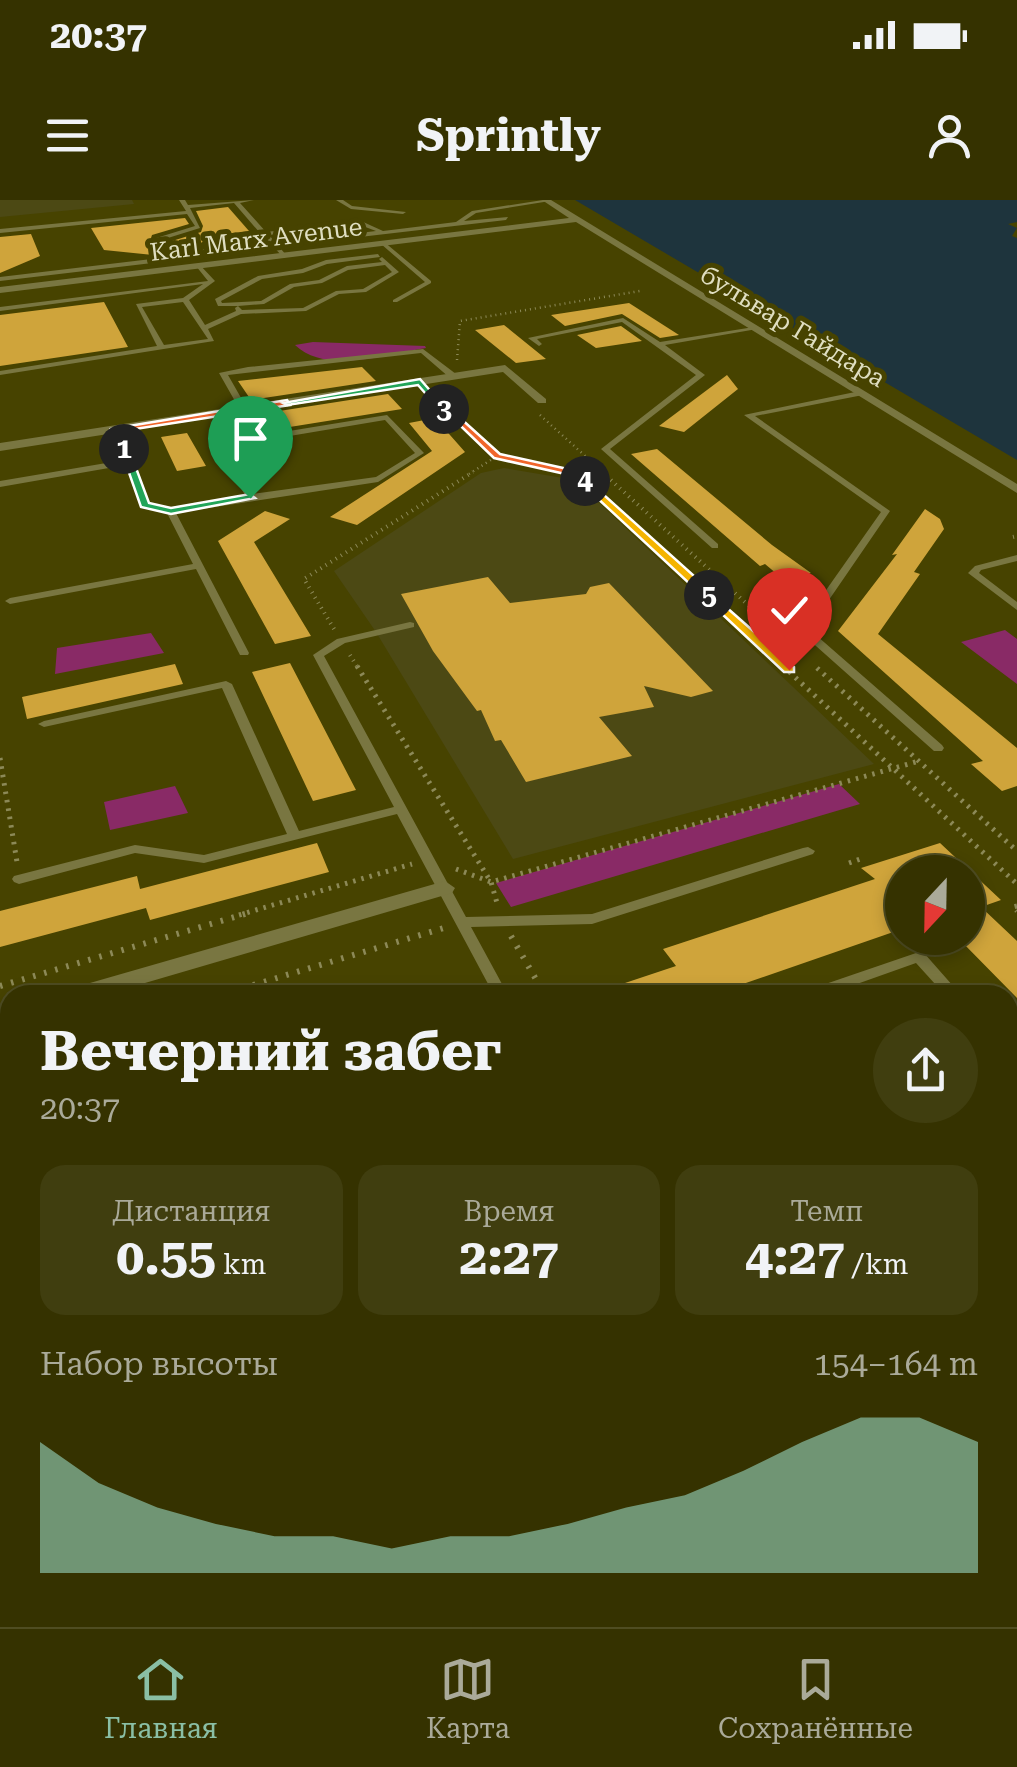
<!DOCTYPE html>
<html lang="ru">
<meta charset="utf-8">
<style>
:root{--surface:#353200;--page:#403e0f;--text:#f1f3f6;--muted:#aa9;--line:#4f4d22;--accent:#8abfa5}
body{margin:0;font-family:"Roboto Serif",serif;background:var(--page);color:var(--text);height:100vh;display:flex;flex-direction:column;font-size:38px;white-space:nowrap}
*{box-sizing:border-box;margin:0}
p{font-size:32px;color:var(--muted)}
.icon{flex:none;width:55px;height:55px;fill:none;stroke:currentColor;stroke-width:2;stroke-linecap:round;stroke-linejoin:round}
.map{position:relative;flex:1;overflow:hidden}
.drawer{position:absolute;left:0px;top:785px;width:1018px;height:642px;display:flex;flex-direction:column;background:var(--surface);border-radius:30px 30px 0 0;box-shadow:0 5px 15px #0003,0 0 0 2px var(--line)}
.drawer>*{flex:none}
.needle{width:65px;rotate:202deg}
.tools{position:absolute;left:885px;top:655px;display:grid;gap:20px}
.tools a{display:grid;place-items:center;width:100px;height:100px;border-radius:50%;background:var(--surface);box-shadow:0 5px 15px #0003,0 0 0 2px var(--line);font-size:50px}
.pin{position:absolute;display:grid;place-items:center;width:85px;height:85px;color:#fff;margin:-102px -42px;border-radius:50% 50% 50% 0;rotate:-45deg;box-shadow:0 0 10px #0007}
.pin .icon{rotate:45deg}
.km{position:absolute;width:50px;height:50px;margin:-25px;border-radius:50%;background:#222;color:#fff;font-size:28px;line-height:50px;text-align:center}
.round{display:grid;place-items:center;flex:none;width:105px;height:105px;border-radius:52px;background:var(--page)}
.headline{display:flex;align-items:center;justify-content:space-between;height:170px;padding:0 40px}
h1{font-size:55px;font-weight:700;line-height:75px}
.stats{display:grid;grid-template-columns:repeat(3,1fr);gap:15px;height:170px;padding:10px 40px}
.stats div{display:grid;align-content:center;border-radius:25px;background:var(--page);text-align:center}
.stats b{font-size:50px;font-weight:700}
.stats small{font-size:28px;font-weight:400}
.stats p{font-size:28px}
.chart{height:280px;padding:20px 40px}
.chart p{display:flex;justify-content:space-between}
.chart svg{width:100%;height:180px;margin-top:10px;fill:var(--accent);opacity:.7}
.status{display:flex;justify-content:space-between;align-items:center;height:70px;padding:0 50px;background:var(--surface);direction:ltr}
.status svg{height:28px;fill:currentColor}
header{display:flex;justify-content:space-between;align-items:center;height:130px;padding:0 40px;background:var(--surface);font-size:45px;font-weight:700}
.tabs{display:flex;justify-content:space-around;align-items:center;height:140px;border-top:2px solid var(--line);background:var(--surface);font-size:28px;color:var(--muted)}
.tabs a{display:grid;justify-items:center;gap:5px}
.tabs .selected{color:var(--accent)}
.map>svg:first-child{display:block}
.built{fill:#4c4914}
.green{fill:#892a66}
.water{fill:#1e343d}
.building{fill:#cfa43b}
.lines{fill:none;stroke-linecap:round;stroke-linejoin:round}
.path-far4{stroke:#8c8957;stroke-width:2.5;stroke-dasharray:1 4;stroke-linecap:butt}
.path-far3{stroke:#8c8957;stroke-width:4;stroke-dasharray:1 5;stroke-linecap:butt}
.path-far2{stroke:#8c8957;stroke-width:5;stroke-dasharray:2.5 6;stroke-linecap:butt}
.path-far1{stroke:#8c8957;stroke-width:6;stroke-dasharray:2.5 9;stroke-linecap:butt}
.path{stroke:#8c8957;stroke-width:8;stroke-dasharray:4 11;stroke-linecap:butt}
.service{fill:#797641;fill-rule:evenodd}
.minor{fill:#797641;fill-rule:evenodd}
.tertiary{fill:#797641;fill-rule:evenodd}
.split-1{fill:#22a559;stroke:#fff;stroke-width:2.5}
.split-2{fill:#f0652b;stroke:#fff;stroke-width:2.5}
.split-3{fill:#22a559;stroke:#fff;stroke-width:2.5}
.split-4{fill:#f0652b;stroke:#fff;stroke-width:2.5}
.split-5{fill:#f5b400;stroke:#fff;stroke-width:2.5}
.split-6{fill:#f5b400;stroke:#fff;stroke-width:2.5}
.labels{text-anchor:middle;stroke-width:10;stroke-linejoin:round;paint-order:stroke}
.far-street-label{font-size:25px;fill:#dfdec0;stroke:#474300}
</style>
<div class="status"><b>20:37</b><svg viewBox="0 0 49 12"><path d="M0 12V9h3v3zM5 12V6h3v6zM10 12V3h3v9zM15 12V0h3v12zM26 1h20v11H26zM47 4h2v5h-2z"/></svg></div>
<header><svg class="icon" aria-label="menu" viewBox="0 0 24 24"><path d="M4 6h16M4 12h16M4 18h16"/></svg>Sprintly<svg class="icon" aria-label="person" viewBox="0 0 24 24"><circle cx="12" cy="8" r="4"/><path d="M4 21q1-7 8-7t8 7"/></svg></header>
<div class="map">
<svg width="1017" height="1427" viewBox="0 0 1017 1427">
<rect width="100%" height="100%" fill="#474300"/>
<path class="built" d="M0,0H132L134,4L0,17Z
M504,268L575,280L874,564L513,659L376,432L334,371L481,273Z"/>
<path class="green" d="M313,142L425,146L426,148C388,154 326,175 295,145Z
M1005,430L1017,439V484L961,442Z
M151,433L164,453L55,474L57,448Z
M839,584L860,604L511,707L496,683Z
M175,586L188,613L110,630L104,602Z"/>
<path class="water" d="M575,0H1017V22L1008,24L1017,28L1012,36L1017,38V260Z"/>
<path class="building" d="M228,7L249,31L216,35L185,51L153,55L104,50L91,28L185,18L189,24L152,35L150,41L156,46L201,32L203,26L196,11Z
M31,34L40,56L0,73V37Z
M104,102L128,147L0,166V115Z
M629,103L679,135L660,138L622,114L565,126L551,115Z
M504,125L546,159L516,163L475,130Z
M621,126L642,141L596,148L577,135Z
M362,167L376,181L251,200L238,181Z
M727,175L738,189L684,232L659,226Z
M388,194L402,209L271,230L260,214Z
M435,218L465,252L357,325L330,317L432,251L409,223Z
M187,233L206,266L177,271L161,237Z
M657,249L772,345L811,373L784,380L765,364L760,366L631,254Z
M925,309L940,319L944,329L914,372L920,374L878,434L1017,548V586L1002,591L971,564L983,561L838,431L897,354L892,355Z
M265,311L290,319L254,342L311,436L275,444L218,341Z
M488,377L510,403L586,394L590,387L609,383L713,491L691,497L644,486L654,507L599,517L632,556L526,582L501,540L495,541L481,510L477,511L433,451L401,394Z
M290,463L356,590L313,601L252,472Z
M175,464L183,484L27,519L22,497Z
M317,643L329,672L150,720L146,708L0,747V711L137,676L140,689Z
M940,643L1001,700L981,707L1017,741V798L959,739L968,738V672H902V729L711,795H602L601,791L676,766L663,749L875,679L861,668Z"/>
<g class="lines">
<path class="path-far4" d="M457,160L460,121L640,91
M433,195L497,256L578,274
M540,215L605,274
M469,274L497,256
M580,274L602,271"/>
<path class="path-far3" d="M567,272L578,274L786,468
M602,272L791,444
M580,274L598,272
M1013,337L1017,336
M334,429L304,379L473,272
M350,455L358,468"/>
<path class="path-far2" d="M357,466L491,682L497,703
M783,466L1017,684
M817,468L1017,651
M0,558L17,662
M849,663L863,658
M456,669L491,682L919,561
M1017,706L1013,707L1017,711
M239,715L412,664"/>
<path class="path-far1" d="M511,736L545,795
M0,786L248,713
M220,795L447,727
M0,861L10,858"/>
<path class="path" d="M0,1105L10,1109"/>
<path class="service" d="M179,0H185L188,5L254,0L240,3L266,32L361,21L383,31L456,22L472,11L543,0L550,1L476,13L464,21L508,17L506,20L334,40L322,29L269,35L287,56L284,58L263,36L226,41L206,53L256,48L254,51L0,81V77L202,53L201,51L222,38L260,33L234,3L190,8L200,28L155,42L153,39L195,26L187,14L0,33V29L186,11ZM360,25L376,31L335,36L327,28Z
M336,0H343L352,6L406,12L403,14L351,9Z
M383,41L431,81V83L397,102H393V100L425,82L381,44Z
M378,54L380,57L327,64L303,73L262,79L221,101L222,103L261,101L290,84L319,80L347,66L382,62L379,59L382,57L399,72L366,92L339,94L306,111L241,114L208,129L214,141L0,175V171L157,146L136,104L183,98L203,84L0,111V107L208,81L196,66L199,64L215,81L189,100L205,125L236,111L235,108L238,106H218L215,99L258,76L302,69L326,60ZM385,65L392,72L363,89L336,91L303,108L242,110L238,106L264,104L294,87L322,83L348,70ZM183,102L208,139L164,145L142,107Z
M623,118L660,142L754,127L757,129L665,145L705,175L610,249L718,344V348H712L601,249L696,175L622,122L537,139L542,144L539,146L528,138Z
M423,149L456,174V178H450L421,153L228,175L248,210L244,212L240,210L219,173L248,167Z
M860,191L864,193L863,195L755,216L890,311L809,429L942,545L944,548L942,551H934L798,430L881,312L744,215Z
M387,215L424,253L378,282L176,313L249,453L248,455H240L239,453L196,369L10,404L5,401L10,398L193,364L167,313L141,305L126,265L0,287V281L124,260L112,229L116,227L120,229L149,303L171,308L245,295L215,245L216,243ZM385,220L415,253L376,277L253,294L224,247Z
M1017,355V361L981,370L979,373L1017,402V410L968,373L975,366Z
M410,422L414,423V427L345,443L324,456L466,717L592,714L803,648L808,647L815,651L813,654L592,724L471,727L508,795H494L397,614L204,663L135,653L19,684L14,682L12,679L14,676L135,645L204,655L287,634L222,488L44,527L38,524L44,521L226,481L232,484L299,631L394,607L313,455L337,439Z
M919,752L924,753L961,795H945L916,763L826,795H803L805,791Z
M1008,846L1017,852V868L1008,862Z
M10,977V992L0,995V980Z
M1017,1050V1067L1008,1071V1054Z
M1008,1174L1017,1180V1207L1008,1200Z
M10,1306V1326L0,1330V1310Z
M423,1418H458L452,1427H416L419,1419Z
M825,1418H848L852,1427H829Z
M926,1418H949L953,1427H930Z"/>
<path class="minor" d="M505,165L546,199V203H538L503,172L0,251V243Z
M445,681L455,688L452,693L104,795H65L68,789L76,787Z
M10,806V822L0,825V809Z"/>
<path class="tertiary" d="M542,0H551L1017,284V293L576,22L0,93V87L569,18Z"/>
</g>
<path class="split-1" d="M120,247L129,249L149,303L171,308L250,294L255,298L171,314L141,307Z"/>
<path class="split-2" d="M287,200L290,205L122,231L129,249L124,252L111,229Z"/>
<path class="split-3" d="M420,179L448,211H441L418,185L287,205L283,203Z"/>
<path class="split-4" d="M441,207H448L500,254L581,272L590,281L585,284L574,276L494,258Z"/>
<path class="split-5" d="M585,278L713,393V398H705L581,283Z"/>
<path class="split-6" d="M709,392L794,467V472H784L705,398Z"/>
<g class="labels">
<g class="far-street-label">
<text transform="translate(256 39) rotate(-7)" y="9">Karl Marx Avenue</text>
<text transform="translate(793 126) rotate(31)" y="9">бульвар Гайдара</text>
</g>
</g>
</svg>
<div class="tools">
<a><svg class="needle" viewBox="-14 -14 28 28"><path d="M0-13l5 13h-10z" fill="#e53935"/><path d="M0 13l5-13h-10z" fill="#aa9"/></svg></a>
</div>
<div class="pin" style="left:250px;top:298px;background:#1e9e55"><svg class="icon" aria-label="arrive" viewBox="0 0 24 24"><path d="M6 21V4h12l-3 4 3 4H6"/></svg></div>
<div class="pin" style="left:789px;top:470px;background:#d93025"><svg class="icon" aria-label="check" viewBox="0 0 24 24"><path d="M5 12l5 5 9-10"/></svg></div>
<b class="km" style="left:124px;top:249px">1</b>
<b class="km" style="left:444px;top:209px">3</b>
<b class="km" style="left:585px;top:281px">4</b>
<b class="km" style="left:709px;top:395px">5</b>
<section class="drawer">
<div class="headline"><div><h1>Вечерний забег</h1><p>20:37</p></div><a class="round"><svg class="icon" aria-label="share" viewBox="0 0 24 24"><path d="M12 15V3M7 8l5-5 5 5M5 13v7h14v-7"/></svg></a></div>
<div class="stats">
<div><p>Дистанция</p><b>0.55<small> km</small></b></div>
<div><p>Время</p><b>2:27</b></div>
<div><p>Темп</p><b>4:27<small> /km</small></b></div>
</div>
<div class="chart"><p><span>Набор высоты</span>154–164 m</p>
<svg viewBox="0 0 160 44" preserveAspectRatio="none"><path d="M0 44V12L10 22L20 28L30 32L40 35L50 35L60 38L70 35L80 35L90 32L100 28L110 25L120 19L130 12L140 6L150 6L160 12V44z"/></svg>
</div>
</section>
</div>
<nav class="tabs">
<a class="selected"><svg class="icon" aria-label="home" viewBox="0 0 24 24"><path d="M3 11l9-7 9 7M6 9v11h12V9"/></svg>Главная</a>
<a><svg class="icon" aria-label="map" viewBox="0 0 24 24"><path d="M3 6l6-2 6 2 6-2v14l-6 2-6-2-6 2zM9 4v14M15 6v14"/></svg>Карта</a>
<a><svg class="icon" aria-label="saved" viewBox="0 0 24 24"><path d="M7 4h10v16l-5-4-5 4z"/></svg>Сохранённые</a>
</nav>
